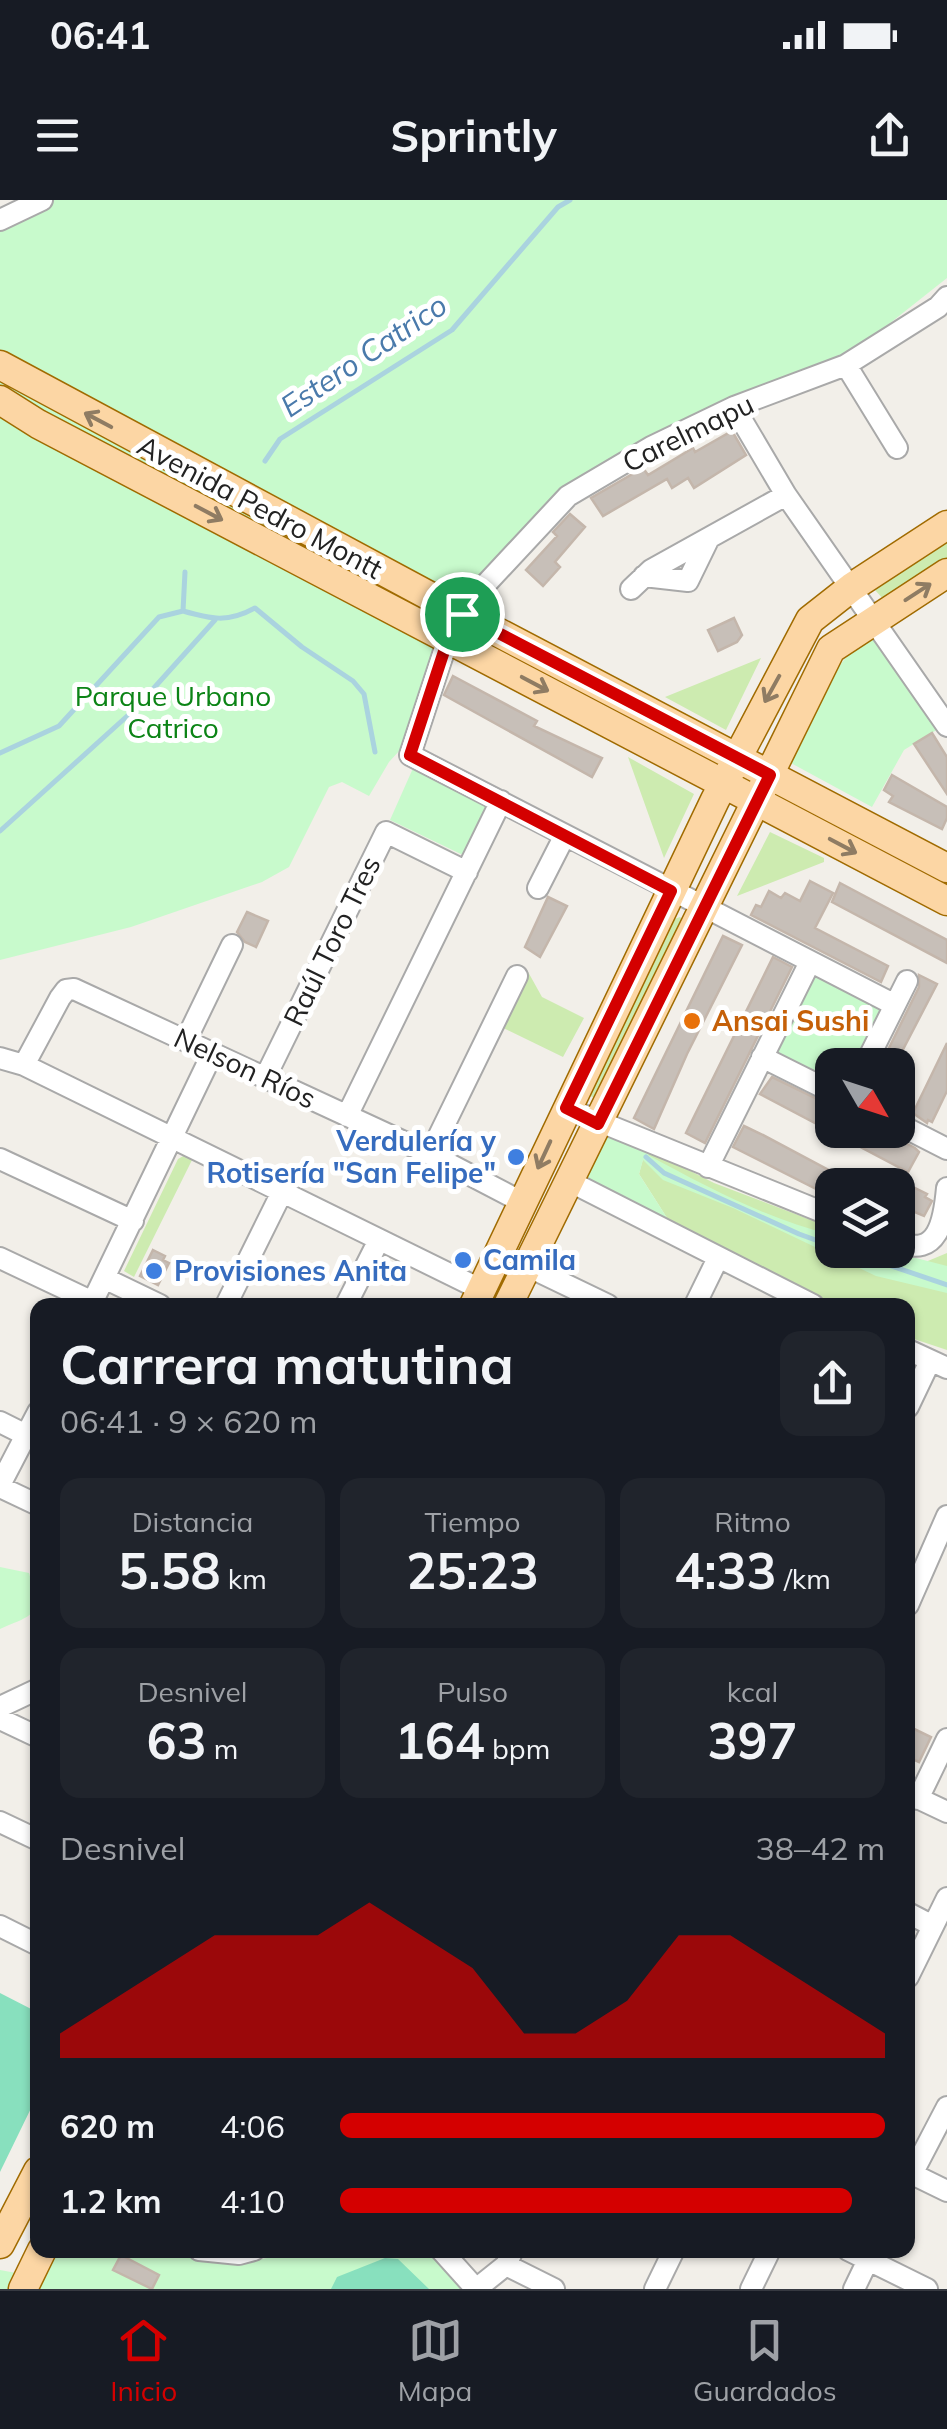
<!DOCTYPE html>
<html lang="es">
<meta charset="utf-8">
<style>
:root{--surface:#171b24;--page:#20242c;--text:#f1f3f6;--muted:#9ea1a6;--line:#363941;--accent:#d40000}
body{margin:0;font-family:Mulish,sans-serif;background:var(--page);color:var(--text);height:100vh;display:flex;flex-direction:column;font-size:38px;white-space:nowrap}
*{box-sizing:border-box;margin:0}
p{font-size:32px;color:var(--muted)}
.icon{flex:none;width:55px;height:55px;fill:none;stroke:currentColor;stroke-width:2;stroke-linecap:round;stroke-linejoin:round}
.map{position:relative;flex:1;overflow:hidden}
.drawer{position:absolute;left:30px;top:1098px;width:885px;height:960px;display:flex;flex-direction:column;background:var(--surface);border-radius:20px;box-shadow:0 2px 8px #0004}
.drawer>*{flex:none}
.needle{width:65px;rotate:129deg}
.controls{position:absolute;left:815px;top:848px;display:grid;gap:20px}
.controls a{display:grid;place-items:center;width:100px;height:100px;border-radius:20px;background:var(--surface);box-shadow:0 2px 8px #0004;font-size:50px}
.pin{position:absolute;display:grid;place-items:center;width:85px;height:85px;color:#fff;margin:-42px;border:5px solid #fff;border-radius:50%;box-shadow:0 2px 10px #0007}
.round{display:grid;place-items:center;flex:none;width:105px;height:105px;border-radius:20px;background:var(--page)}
.summary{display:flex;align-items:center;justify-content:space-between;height:170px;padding:0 30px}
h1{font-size:55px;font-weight:700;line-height:75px}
.stats{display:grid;grid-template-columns:repeat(3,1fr);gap:15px;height:170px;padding:10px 30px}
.stats div{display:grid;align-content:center;border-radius:20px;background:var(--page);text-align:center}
.stats b{font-size:50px;font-weight:700}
.stats small{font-size:28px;font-weight:400}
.stats p{font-size:28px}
.chart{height:280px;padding:20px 30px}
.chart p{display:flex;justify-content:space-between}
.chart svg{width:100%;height:180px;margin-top:10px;fill:var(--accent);opacity:.7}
ul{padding:0 30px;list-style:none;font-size:32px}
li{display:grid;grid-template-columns:160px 120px 1fr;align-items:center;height:75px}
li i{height:25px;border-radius:12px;background:var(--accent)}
.status{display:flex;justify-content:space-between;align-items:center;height:70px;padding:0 50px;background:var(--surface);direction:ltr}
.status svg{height:28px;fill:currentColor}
header{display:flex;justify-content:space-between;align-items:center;height:130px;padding:0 30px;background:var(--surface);font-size:45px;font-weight:700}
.menu{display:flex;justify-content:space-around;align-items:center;height:140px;border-top:2px solid var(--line);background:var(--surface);font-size:28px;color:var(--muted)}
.menu a{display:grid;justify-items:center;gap:5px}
.menu .active{color:var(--accent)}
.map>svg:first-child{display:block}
.grass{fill:#cdebb0}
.park{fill:#c8facc}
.pitch{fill:#88e0be}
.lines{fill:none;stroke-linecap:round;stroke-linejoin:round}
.stream{stroke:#aad3df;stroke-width:5}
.building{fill:#c7bfb8;stroke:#c4b6ab;stroke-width:2.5}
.minor-casing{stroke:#a9a9a9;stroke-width:24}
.major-casing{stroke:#a06b00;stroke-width:31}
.minor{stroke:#fff;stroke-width:20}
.major{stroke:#fcd6a4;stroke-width:28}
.oneway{stroke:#8f7c63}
.route-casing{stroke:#fff;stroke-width:20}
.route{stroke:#d40000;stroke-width:12}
.food-dot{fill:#e8710a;stroke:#fff;stroke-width:4}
.shop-dot{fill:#3f7fe0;stroke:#fff;stroke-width:4}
.labels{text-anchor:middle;stroke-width:10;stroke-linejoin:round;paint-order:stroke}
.street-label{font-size:28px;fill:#222;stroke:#fff}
.park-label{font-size:28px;fill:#0c8416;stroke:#fff}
.food-label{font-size:28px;font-weight:bold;fill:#c56008;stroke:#fff;text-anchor:start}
.shop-label{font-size:28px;font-weight:bold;fill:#366cbe;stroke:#fff;text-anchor:start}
.water-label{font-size:30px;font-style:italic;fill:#4a7aab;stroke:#fff}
</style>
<div class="status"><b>06:41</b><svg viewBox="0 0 49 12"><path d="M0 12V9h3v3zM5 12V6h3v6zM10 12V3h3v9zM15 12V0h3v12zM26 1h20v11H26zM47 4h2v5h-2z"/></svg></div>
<header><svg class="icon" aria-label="menu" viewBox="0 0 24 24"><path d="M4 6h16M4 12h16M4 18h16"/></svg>Sprintly<svg class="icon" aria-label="share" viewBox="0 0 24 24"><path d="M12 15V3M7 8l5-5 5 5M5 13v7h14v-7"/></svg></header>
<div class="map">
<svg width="947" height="2089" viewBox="0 0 947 2089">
<rect width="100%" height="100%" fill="#f2efe9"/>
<path class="grass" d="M947,335V360L884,400L875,390Z
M761,458L726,530L665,497Z
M628,557L694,594L664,658Z
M770,632L824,658V662L737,696Z
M680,717L683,720L600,895L594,898L589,895L672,720Z
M527,770L542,797L584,818L563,857L497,825Z
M651,951L714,983L832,1028V1050H896L923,1063L947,1053V1150L908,1137V1105H836L812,1095L669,1021L639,974L643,959Z
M185,955L193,958L134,1077L124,1071L178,959Z"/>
<path class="park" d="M51,0H947V78L851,154L711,207L598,267L558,298L470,387L411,538L389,562L369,596L342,582L329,587L289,667L262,682L131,727L0,760V24Z
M871,437L880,442L938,529L904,550L872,607L789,562C809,524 832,456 871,437Z
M414,566L485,598L490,609L467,657L390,620Z
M813,773L883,807L861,865H832V884L774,854Z
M603,931L651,951L648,955C707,987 767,1019 832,1035V1050H885L947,1066V1093L876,1076L733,1008L663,980L643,960L639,974L669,1021L580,978Z
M0,1367L29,1373L32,1383L38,1385C38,1419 28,1416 0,1429Z
M51,2050H177L197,2061L239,2064L304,2050H425L463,2089H0V2070L38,2077Z"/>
<path class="pitch" d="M0,1793L37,1812V1896L0,1972Z
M385,2058L398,2059L429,2089H331L337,2077Z"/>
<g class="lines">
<path class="stream" d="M265,261L280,239L452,130L558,7L570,0
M183,411C211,419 228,423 255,408L302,447L353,481L364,494L375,552
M0,553L59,526L159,417L183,411L185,372
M0,631L135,509L215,420
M646,957L664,973L799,1034L832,1046
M845,1050L947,1085"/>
</g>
<path class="building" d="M732,231L746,255L694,288L688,278L672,288L667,279L603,316L591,298L643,268L648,275L693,248L695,252Z
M570,314L585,327L555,362L560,367L543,386L526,370L557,336L553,332Z
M734,418L742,435L737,442L718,451L708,430Z
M453,476L537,521L534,526L602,558L592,577L444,495Z
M932,533L947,557V594L914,544Z
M892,575L947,607V618L942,629L889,602L893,596L884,590Z
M810,681L833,693L815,728L888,766L881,782L751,715L756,705L761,707L769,691L781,698L785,693L800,701Z
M840,683L947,740V763L832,702Z
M548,697L567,706L540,757L525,747Z
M247,712L268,721L256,747L245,742L237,732Z
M723,736L742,745L687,854L654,929L634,918Z
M773,757L792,767L705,943L686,933Z
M919,775L937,784L896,863L884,858L919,787Z
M947,843V891L932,922L928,920L927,923L913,913Z
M772,877L832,906V930H880L915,948L919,952L908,972L760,894Z
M744,926L761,934L857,985H832V997L733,947Z
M907,984L927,994L925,997L932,1001L924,1016L898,1005Z
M153,1050L165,1056L163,1060L169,1063L158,1085L140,1076Z
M908,1526L931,1537L919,1562L908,1557Z
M121,2055L159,2075L152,2089L113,2070Z"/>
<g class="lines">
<defs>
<path id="minor" d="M0,20L42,0
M846,165L897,248
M734,207L786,295L947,526
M644,376L688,381L709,338
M631,389L651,370L786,295
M538,688L565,635
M895,805L410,555L448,439L471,400L568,296L651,247L734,207L846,165L938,107L947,97
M186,840L232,745
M762,857L832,892
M0,858L24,865L482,1090
M24,865L60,798L66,790L74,789L430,954L522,1002
M865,865L907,781
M265,878L386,632L467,672
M566,908L832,1016
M347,916L501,601
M898,924L947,949
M430,954L517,776
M0,959L133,1021
M708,967L810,762
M569,981L813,1105
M898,1042C938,1058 944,1021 947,988
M0,1058L93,1102
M527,1066L608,1105
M106,1079L160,1105
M91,1105L213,852
M226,1105L283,990
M346,1105L379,1040
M695,1105L718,1058
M908,1150L947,1168
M908,1207L930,1161
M0,1222L26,1235
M0,1285L38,1212
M0,1287L38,1305
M908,1405L947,1316
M0,1507L38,1489
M0,1519L38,1537
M909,1594L947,1612
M918,1599L947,1539
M0,1622L38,1640
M908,1713L933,1726
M0,1726L38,1745
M908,1777L947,1698
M908,1972L947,1991
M912,1974L947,1907
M199,2050L239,2054L254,2050
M441,2050L476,2089
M848,2050L927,2089
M506,2065L554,2089
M476,2089L506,2065L513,2050
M655,2089L674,2050
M751,2089L770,2050
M854,2089L868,2060"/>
<path id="major" d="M0,165L463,414L947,668
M0,200L38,224L947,701
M474,1105L715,600L810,420L852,387L947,325
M508,1105L831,449L947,373
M0,2044L38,1971
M23,2089L42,2050"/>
</defs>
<use href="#minor" class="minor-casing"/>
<use href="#major" class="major-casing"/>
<use href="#minor" class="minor"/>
<use href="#major" class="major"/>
</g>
<defs><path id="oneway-shaft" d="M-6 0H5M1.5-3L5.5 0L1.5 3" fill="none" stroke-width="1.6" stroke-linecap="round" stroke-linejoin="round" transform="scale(2.5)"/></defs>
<g class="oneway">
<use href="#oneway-shaft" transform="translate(98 220) rotate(-152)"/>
<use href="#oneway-shaft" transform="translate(209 313) rotate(28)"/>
<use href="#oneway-shaft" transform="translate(918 392) rotate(-33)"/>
<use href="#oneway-shaft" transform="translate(535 484) rotate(28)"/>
<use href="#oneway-shaft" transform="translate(772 489) rotate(119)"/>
<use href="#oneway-shaft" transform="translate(843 646) rotate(28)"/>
<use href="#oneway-shaft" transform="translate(544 955) rotate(115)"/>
</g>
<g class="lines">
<defs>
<path id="route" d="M462,414L770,575L598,924L566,908L671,691L410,555L448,439Z"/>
</defs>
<use href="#route" class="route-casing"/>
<use href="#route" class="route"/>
</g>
<circle class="food-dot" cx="692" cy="821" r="10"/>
<g class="shop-dot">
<circle cx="516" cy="957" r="10"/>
<circle cx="463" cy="1060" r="10"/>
<circle cx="154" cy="1071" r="10"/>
</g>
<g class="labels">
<g class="street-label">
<text transform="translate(688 233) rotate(-26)" y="10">Carelmapu</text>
<text transform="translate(260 307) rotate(28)" y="10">Avenida Pedro Montt</text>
<text transform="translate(332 741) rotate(-64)" y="10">Raúl Toro Tres</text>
<text transform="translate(245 868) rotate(25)" y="10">Nelson Ríos</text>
</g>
<g class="park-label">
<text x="173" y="506">Parque Urbano<tspan x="173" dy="32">Catrico</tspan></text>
</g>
<g class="food-label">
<text x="712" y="831">Ansai Sushi</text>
</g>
<g class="shop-label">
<text x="496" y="951" text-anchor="end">Verdulería y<tspan x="496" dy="32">Rotisería "San Felipe"</tspan></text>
<text x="483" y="1070">Camila</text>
<text x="174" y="1081">Provisiones Anita</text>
</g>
<g class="water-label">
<text transform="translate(364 156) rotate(-34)" y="10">Estero Catrico</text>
</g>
</g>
</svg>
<div class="controls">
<a><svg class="needle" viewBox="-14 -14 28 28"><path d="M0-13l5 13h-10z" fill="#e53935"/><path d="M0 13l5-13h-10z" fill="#9ea1a6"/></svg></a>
<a><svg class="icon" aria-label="layers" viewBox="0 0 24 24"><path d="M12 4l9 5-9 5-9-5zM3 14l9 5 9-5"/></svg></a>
</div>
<div class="pin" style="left:462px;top:414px;background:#1e9e55"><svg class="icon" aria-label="arrive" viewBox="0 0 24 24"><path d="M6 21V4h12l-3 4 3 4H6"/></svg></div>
<section class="drawer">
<div class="summary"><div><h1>Carrera matutina</h1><p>06:41 · 9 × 620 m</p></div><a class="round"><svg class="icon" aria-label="share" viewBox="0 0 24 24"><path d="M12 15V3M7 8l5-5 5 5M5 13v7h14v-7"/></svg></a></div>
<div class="stats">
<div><p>Distancia</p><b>5.58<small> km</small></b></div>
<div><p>Tiempo</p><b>25:23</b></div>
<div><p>Ritmo</p><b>4:33<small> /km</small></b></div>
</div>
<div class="stats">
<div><p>Desnivel</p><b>63<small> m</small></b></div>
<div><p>Pulso</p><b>164<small> bpm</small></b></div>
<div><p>kcal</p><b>397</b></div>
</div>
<div class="chart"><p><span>Desnivel</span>38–42 m</p>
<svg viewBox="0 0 160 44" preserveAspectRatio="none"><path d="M0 44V38L10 30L20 22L30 14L40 14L50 14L60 6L70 14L80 22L90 38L100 38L110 30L120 14L130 14L140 22L150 30L160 38V44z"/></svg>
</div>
<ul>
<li><b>620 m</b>4:06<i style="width:100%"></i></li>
<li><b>1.2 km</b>4:10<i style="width:94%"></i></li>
</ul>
</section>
</div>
<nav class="menu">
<a class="active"><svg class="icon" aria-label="home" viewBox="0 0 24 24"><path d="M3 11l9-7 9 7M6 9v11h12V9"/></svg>Inicio</a>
<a><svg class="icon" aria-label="map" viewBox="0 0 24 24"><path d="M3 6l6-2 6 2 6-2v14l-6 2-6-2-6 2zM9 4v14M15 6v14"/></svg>Mapa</a>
<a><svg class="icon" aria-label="saved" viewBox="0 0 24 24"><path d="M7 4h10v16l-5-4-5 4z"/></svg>Guardados</a>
</nav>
